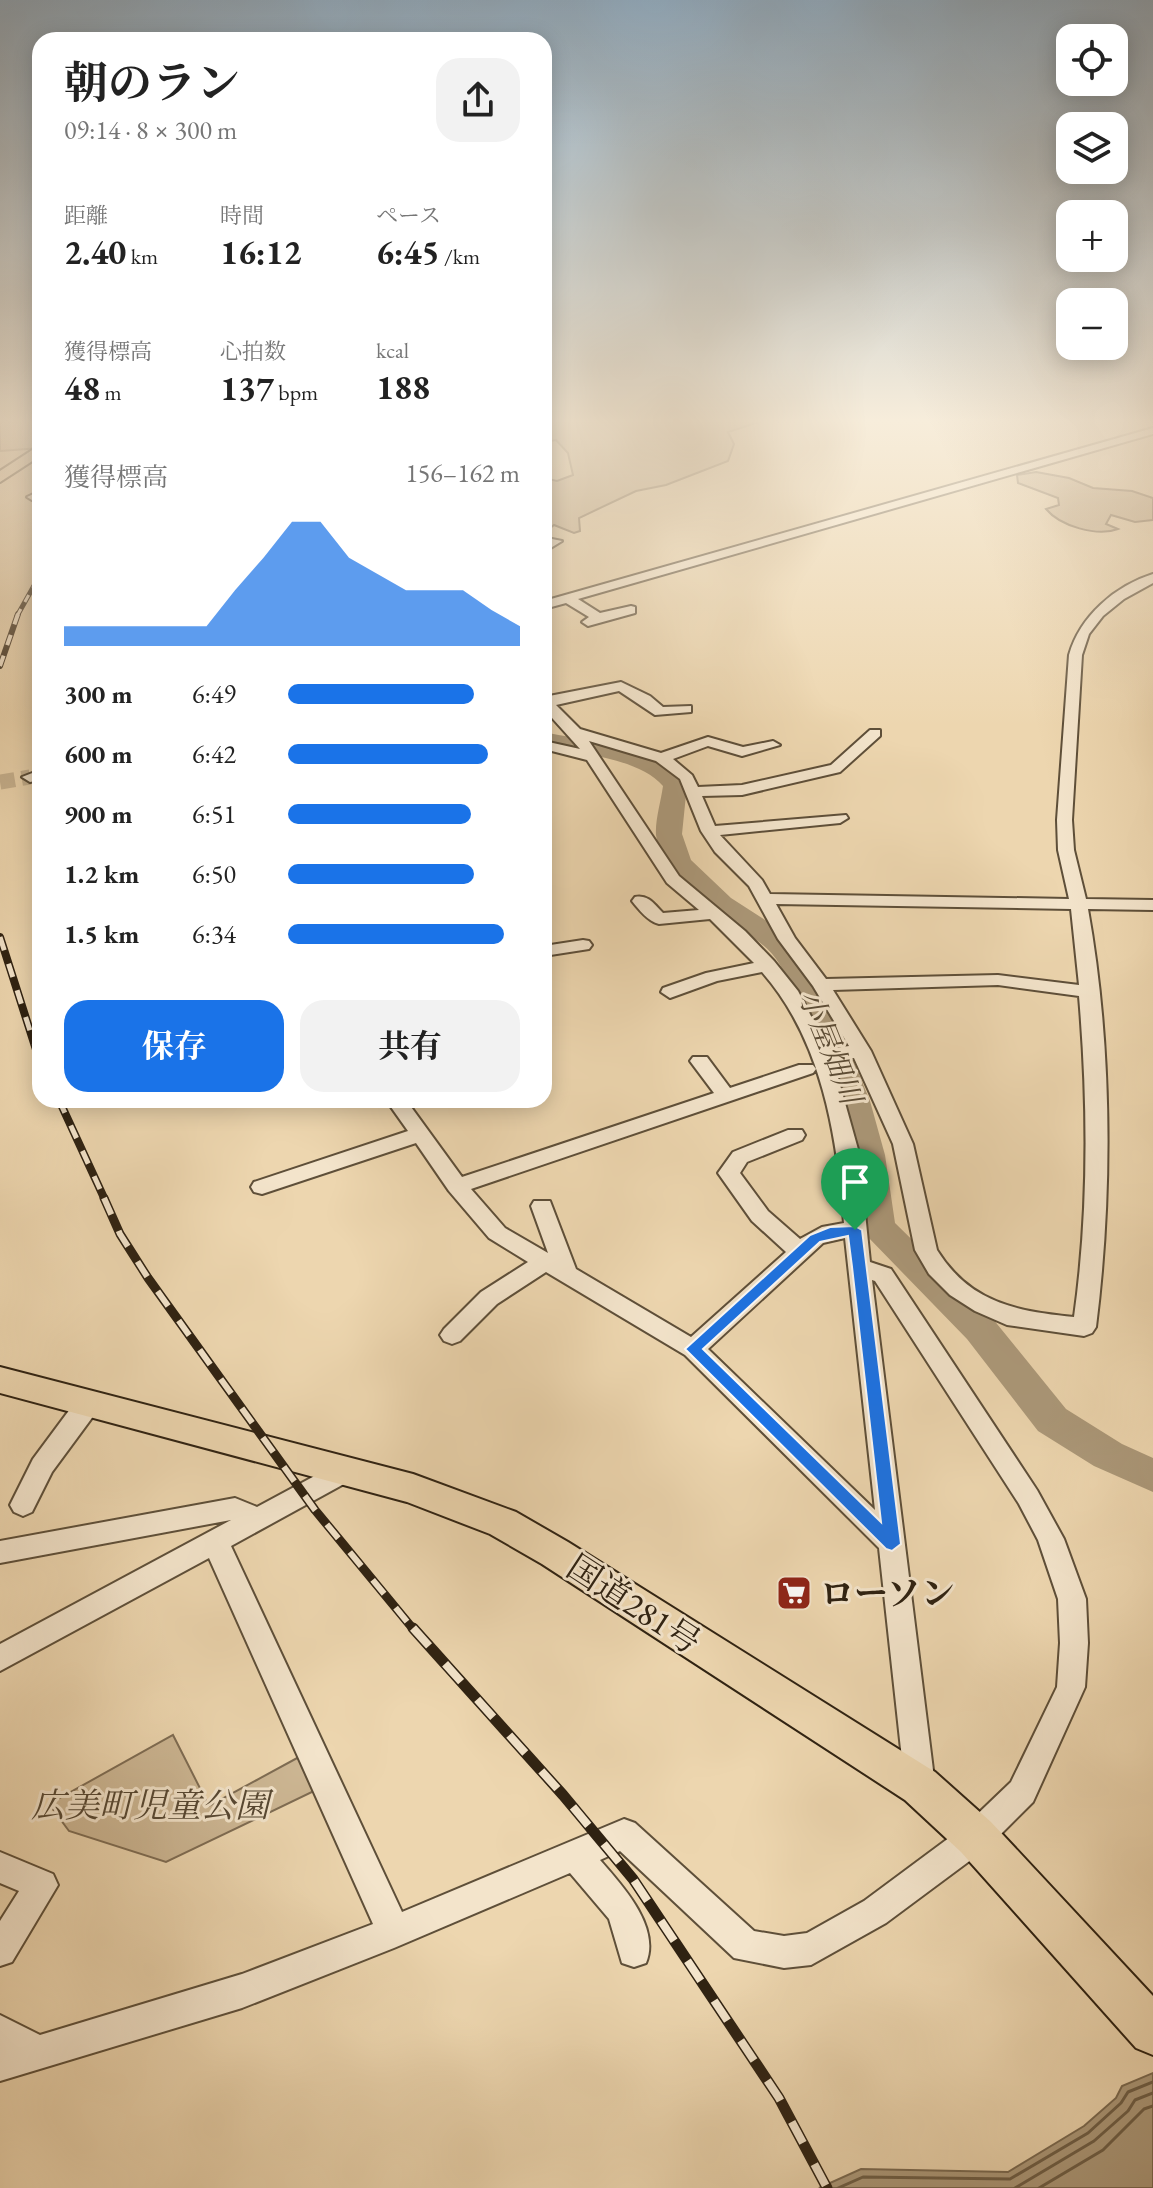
<!DOCTYPE html>
<html lang="ja">
<meta charset="utf-8">
<style>
:root{--surface:#fff;--page:#f2f2f2;--text:#222;--muted:#767676;--accent:#1a73e8}
body{margin:0;font-family:"EB Garamond","Noto Serif JP",serif;background:var(--page);color:var(--text);height:100vh;display:flex;flex-direction:column;font-size:30px;white-space:nowrap}
*{box-sizing:border-box;margin:0}
p{font-size:26px;color:var(--muted)}
.icon{flex:none;width:44px;height:44px;fill:none;stroke:currentColor;stroke-width:2;stroke-linecap:round;stroke-linejoin:round}
.map{position:relative;flex:1;overflow:hidden}
.drawer{position:absolute;left:32px;top:32px;width:520px;height:1076px;display:flex;flex-direction:column;background:var(--surface);border-radius:24px;box-shadow:0 4px 20px #0003}
.drawer>*{flex:none}
.fabs{position:absolute;left:1056px;top:24px;display:grid;gap:16px}
.fabs a{display:grid;place-items:center;width:72px;height:72px;border-radius:16px;background:var(--surface);box-shadow:0 4px 20px #0003;font-size:40px}
.pin{position:absolute;display:grid;place-items:center;width:68px;height:68px;color:#fff;margin:-82px -34px;border-radius:50% 50% 50% 0;rotate:-45deg;box-shadow:0 0 8px #0007}
.pin .icon{rotate:45deg}
.round{display:grid;place-items:center;flex:none;width:84px;height:84px;border-radius:24px;background:var(--page)}
.head{display:flex;align-items:center;justify-content:space-between;height:136px;padding:0 32px}
h1{font-size:44px;font-weight:700;line-height:60px}
.metrics{display:grid;grid-template-columns:repeat(3,1fr);gap:12px;height:136px;padding:8px 32px}
.metrics div{display:grid;align-content:center}
.metrics b{font-size:34px;font-weight:700}
.metrics small{font-size:22px;font-weight:400}
.metrics p{font-size:22px}
.chart{height:224px;padding:16px 32px}
.chart p{display:flex;justify-content:space-between}
.chart svg{width:100%;height:144px;margin-top:8px;fill:var(--accent);opacity:.7}
.primary-button{display:flex;gap:16px;margin-top:auto;padding:16px 32px}
.primary-button a{flex:1;height:92px;border-radius:24px;background:var(--accent);color:#fff;font-size:32px;font-weight:700;line-height:92px;text-align:center}
.primary-button a+a{background:var(--page);color:var(--text)}
ul{padding:0 32px;list-style:none;font-size:26px}
li{display:grid;grid-template-columns:128px 96px 1fr;align-items:center;height:60px}
li i{height:20px;border-radius:10px;background:var(--accent)}
.map>svg:first-child{display:block}
.green{fill:#cdb794;stroke:#7e6c53;stroke-width:2}
.water{fill:#ac997a;stroke:#7a6950;stroke-width:2}
.lines{fill:none;stroke-linecap:round;stroke-linejoin:round}
.shore{stroke:#6e5e46;stroke-width:3}
.river{fill:#ac997a;fill-rule:evenodd}
.minor-tunnel{stroke:#c7b290;stroke-width:15;stroke-dasharray:15 7;stroke-linecap:butt}
.minor-casing{stroke:#5e4f39;stroke-width:4}
.highway-casing{stroke:#2f2212;stroke-width:4}
.minor{fill:#f3e4cb;fill-rule:evenodd}
.highway{fill:#edd6af;fill-rule:evenodd}
.rail-far4-casing{stroke:#2f2212;stroke-width:5}
.rail-far3-casing{stroke:#2f2212;stroke-width:6}
.rail-far2-casing{stroke:#2f2212;stroke-width:8}
.rail-far1-casing{stroke:#2f2212;stroke-width:9}
.rail-casing{stroke:#2f2212;stroke-width:11}
.rail-far4{stroke:#f3e4cb;stroke-width:3;stroke-dasharray:8;stroke-linecap:butt}
.rail-far3{stroke:#f3e4cb;stroke-width:4;stroke-dasharray:11;stroke-linecap:butt}
.rail-far2{stroke:#f3e4cb;stroke-width:5;stroke-dasharray:14;stroke-linecap:butt}
.rail-far1{stroke:#f3e4cb;stroke-width:6;stroke-dasharray:18;stroke-linecap:butt}
.rail{stroke:#f3e4cb;stroke-width:8;stroke-dasharray:24;stroke-linecap:butt}
.route{fill:#1a73e8;stroke:#fff;stroke-width:2;fill-rule:evenodd}
.labels{text-anchor:middle;stroke-width:6;stroke-linejoin:round;paint-order:stroke}
.water-label{font-size:30px;font-style:italic;fill:#5b4c36;stroke:#f3e4cb}
.near-poi-label{font-size:34px;font-weight:bold;fill:#2f2212;stroke:#f3e4cb;text-anchor:start}
.near-street-label{font-size:34px;fill:#2f2212;stroke:#f3e4cb}
.near-park-label{font-size:34px;font-style:italic;fill:#564732;stroke:#f3e4cb}
</style>
<div class="map">
<svg width="1153" height="2188" viewBox="0 0 1153 2188">
<rect width="100%" height="100%" fill="#edd6af"/>
<filter id="stains"><feTurbulence type="fractalNoise" baseFrequency=".0025" numOctaves="4"/><feColorMatrix values="0 0 0 0 .2 0 0 0 0 .09 0 0 0 0 .02 0 0 0 .5 -.17"/></filter>
<radialGradient id="worn" r=".72"><stop offset=".6" stop-color="#630" stop-opacity="0"/><stop offset="1" stop-color="#630" stop-opacity=".3"/></radialGradient>
<path class="green" d="M0,420H40V448L0,451Z
M544,420H765L728,432L734,444L728,461L666,485L636,491L579,518L580,531L574,533L554,525L544,533V478L557,481L573,475L568,453L556,440L544,442Z
M1036,472L1069,478L1093,488L1132,491L1153,498V520L1135,522L1111,515L1106,524L1118,529C1097,537 1060,526 1046,509L1059,505L1058,498L1018,483L1017,475Z
M173,1735L209,1806L299,1757L314,1791L166,1862L69,1831L49,1804Z"/>
<path class="water" d="M1153,2073V2188H819L861,2169L1008,2172L1084,2126L1116,2098L1122,2086Z"/>
<g class="lines">
<path class="shore" d="M838,2188L863,2177L1010,2179L1088,2133L1121,2103L1128,2092L1153,2082
M1015,2188L1094,2141L1128,2111L1135,2100L1153,2093
M1039,2188L1103,2150L1144,2109L1153,2106"/>
<path class="river" d="M544,732C581,740 634,745 666,762C675,767 682,777 687,785L682,834L691,860L731,898L776,927L799,949L823,987L870,1101L885,1155L895,1223L993,1319L1066,1409L1122,1444L1153,1458V1492L1094,1466L1038,1431L967,1339L866,1235L860,1227C849,1136 827,1044 780,965C770,947 751,936 734,925C704,905 661,874 656,835C655,820 661,801 663,786C639,758 580,754 544,746Z"/>
<path class="minor-tunnel" d="M0,782L30,777"/>
<defs>
<path id="minor" d="M1153,428V434L578,599L600,613L631,606L635,607V613L588,626L582,622L589,617L566,603L544,609V601Z
M544,453L549,454V458L544,459Z
M40,491V498L32,500L27,497Z
M552,539L562,541L544,552V543Z
M1153,574V583L1124,599L1103,616L1089,634L1082,655L1072,820L1074,850L1086,899L1153,900V910L1088,909C1112,1042 1113,1193 1096,1327L1092,1333L1084,1336L1007,1325L975,1311L950,1295L929,1274L915,1250L893,1144L854,1058L833,1060L859,1153L870,1262L891,1269L1037,1490L1064,1539L1086,1599L1088,1643L1085,1687L1033,1802L987,1848L886,1923L811,1965L784,1968L734,1958L620,1851L600,1860C622,1885 661,1927 646,1963L634,1967L622,1963L609,1919L570,1873L394,1948L242,2008L0,2081V2015L40,2035L242,1974L373,1924L209,1558L0,1671V1644L231,1520L0,1563V1541L235,1498L257,1507L335,1465L344,1462L353,1465L357,1472L353,1479L231,1546L402,1912L624,1819L635,1823L754,1931L784,1936L807,1933L864,1901L965,1826L1011,1782L1057,1687L1060,1643L1058,1599L1038,1540L1019,1504L875,1281L872,1280L935,1786L931,1796L920,1800L909,1796L905,1786L879,1548L685,1355L546,1272L497,1304L460,1341L452,1344L444,1341L440,1335L444,1329L481,1292L528,1262L489,1238L449,1191L416,1143L262,1194L254,1192L251,1187L254,1182L408,1131L386,1100H406L462,1177L714,1093L690,1061L693,1057H707L730,1088L799,1065H813L816,1069L813,1073L471,1189L505,1228L548,1253L531,1206L534,1201H550L576,1269L691,1337L786,1252L752,1221L718,1173L733,1152L788,1130H802L805,1135L802,1140L747,1162L740,1173L768,1211L800,1239L822,1227L844,1223C837,1136 822,1040 762,972L717,981L670,998L661,992L663,988L706,973L754,963L710,919L659,924C649,922 639,910 632,901L635,897C648,894 655,905 663,913L699,910L667,883L587,760L544,749V741L580,749L544,709V697L621,682L650,696L663,707L691,706V712L655,715L619,691L556,705L580,729L661,753L708,737L743,747L773,741L780,745L742,756L708,746L673,759L692,775L698,787L742,785L831,765L870,730H880V736L840,772L742,795L702,796L715,826L846,815L848,818L840,823L720,835L762,880L770,894L1069,899L1058,850L1057,820L1069,655C1080,616 1115,586 1153,574ZM589,741L656,761L680,779L701,831L715,852L749,886L778,939L813,986L849,1046L828,1049L798,991L774,961L745,931L679,876ZM776,904L1071,909L1079,985L998,975L826,979L795,938ZM998,985L1079,996C1088,1103 1089,1211 1074,1317C1016,1311 970,1303 937,1250L913,1144L871,1051L833,990ZM845,1238L875,1510L708,1349L823,1243Z
M40,770V780L30,782L22,777Z
M583,940L589,941L592,945L589,949L544,956V946Z
M88,1395L97,1397L100,1404L97,1411L52,1472L32,1512L23,1516L14,1512L10,1505L33,1459L79,1397Z
M0,1852L53,1874L58,1885L12,1962L0,1966V1921L19,1891L0,1883Z"/>
<path id="highway" d="M40,445V456L0,482V471Z
M0,1367L413,1474L516,1512L568,1542L935,1772L991,1822L1153,1996V2055L1136,2048L961,1852L905,1800L542,1564L490,1534L407,1502L0,1393Z"/>
</defs>
<use href="#minor" class="minor-casing"/>
<use href="#highway" class="highway-casing"/>
<use href="#minor" class="minor"/>
<use href="#highway" class="highway"/>
<defs>
<path id="rail-far4" d="M17,616L40,575"/>
<path id="rail-far3" d="M0,666L18,614"/>
<path id="rail-far2" d="M0,937L40,1062
M59,1100L105,1200"/>
<path id="rail-far1" d="M104,1198L120,1234L148,1278L315,1510L414,1630"/>
<path id="rail" d="M413,1628L563,1795L633,1879L779,2098L827,2188"/>
</defs>
<use href="#rail-far4" class="rail-far4-casing"/>
<use href="#rail-far3" class="rail-far3-casing"/>
<use href="#rail-far2" class="rail-far2-casing"/>
<use href="#rail-far1" class="rail-far1-casing"/>
<use href="#rail" class="rail-casing"/>
<use href="#rail-far4" class="rail-far4"/>
<use href="#rail-far3" class="rail-far3"/>
<use href="#rail-far2" class="rail-far2"/>
<use href="#rail-far1" class="rail-far1"/>
<use href="#rail" class="rail"/>
</g>
<linearGradient id="sky" x2="0" y2="1"><stop stop-color="#90a9bc"/><stop offset="0.58" stop-color="#f7eddb"/><stop offset="1" stop-color="#f7eddb" stop-opacity="0"/></linearGradient>
<rect width="1153" height="726" fill="url(#sky)"/>
<path class="route" d="M855,1226L862,1230L901,1544L892,1551L886,1549L685,1349L810,1235L830,1227ZM848,1236L852,1267L881,1522L703,1349L820,1242Z"/>
<defs>
<symbol id="supermarket-square" viewBox="-11 -11 22 22"><rect x="-9" y="-9" width="18" height="18" rx="4" fill="#8f2418" stroke="#f3e4cb"/><path d="M-6-5.5h2.5l.6 2H6L4.5 2H-2.5L-4.4-4H-6ZM-1.5 3.2a1.3 1.3 0 1 0 .1 0ZM3 3.2a1.3 1.3 0 1 0 .1 0Z" fill="#fff"/></symbol>
</defs>
<g fill-rule="evenodd">
<use href="#supermarket-square" x="774" y="1573" width="40" height="40"/>
</g>
<g class="labels">
<g class="water-label">
<text transform="translate(830 1047) rotate(68)" y="10">小屋畑川</text>
</g>
<g class="near-poi-label">
<text x="820" y="1605">ローソン</text>
</g>
<g class="near-street-label">
<text transform="translate(634 1604) rotate(33)" y="12">国道281号</text>
</g>
<g class="near-park-label">
<text x="150" y="1817">広美町児童公園</text>
</g>
</g>
<rect width="100%" height="100%" filter="url(#stains)"/>
<rect width="100%" height="100%" fill="url(#worn)"/>
</svg>
<div class="fabs">
<a><svg class="icon" aria-label="locate" viewBox="0 0 24 24"><circle cx="12" cy="12" r="6"/><path d="M12 2v4M12 18v4M2 12h4M18 12h4"/></svg></a>
<a><svg class="icon" aria-label="layers" viewBox="0 0 24 24"><path d="M12 4l9 5-9 5-9-5zM3 14l9 5 9-5"/></svg></a>
<a>+</a>
<a>−</a>
</div>
<div class="pin" style="left:855px;top:1230px;background:#1e9e55"><svg class="icon" aria-label="arrive" viewBox="0 0 24 24"><path d="M6 21V4h12l-3 4 3 4H6"/></svg></div>
<section class="drawer">
<div class="head"><div><h1>朝のラン</h1><p>09:14 · 8 × 300 m</p></div><a class="round"><svg class="icon" aria-label="share" viewBox="0 0 24 24"><path d="M12 15V3M7 8l5-5 5 5M5 13v7h14v-7"/></svg></a></div>
<div class="metrics">
<div><p>距離</p><b>2.40<small> km</small></b></div>
<div><p>時間</p><b>16:12</b></div>
<div><p>ペース</p><b>6:45<small> /km</small></b></div>
</div>
<div class="metrics">
<div><p>獲得標高</p><b>48<small> m</small></b></div>
<div><p>心拍数</p><b>137<small> bpm</small></b></div>
<div><p>kcal</p><b>188</b></div>
</div>
<div class="chart"><p><span>獲得標高</span>156–162 m</p>
<svg viewBox="0 0 160 44" preserveAspectRatio="none"><path d="M0 44V38L10 38L20 38L30 38L40 38L50 38L60 27L70 17L80 6L90 6L100 17L110 22L120 27L130 27L140 27L150 33L160 38V44z"/></svg>
</div>
<ul>
<li><b>300 m</b>6:49<i style="width:80%"></i></li>
<li><b>600 m</b>6:42<i style="width:86%"></i></li>
<li><b>900 m</b>6:51<i style="width:79%"></i></li>
<li><b>1.2 km</b>6:50<i style="width:80%"></i></li>
<li><b>1.5 km</b>6:34<i style="width:93%"></i></li>
</ul>
<div class="primary-button"><a>保存</a><a>共有</a></div>
</section>
</div>
